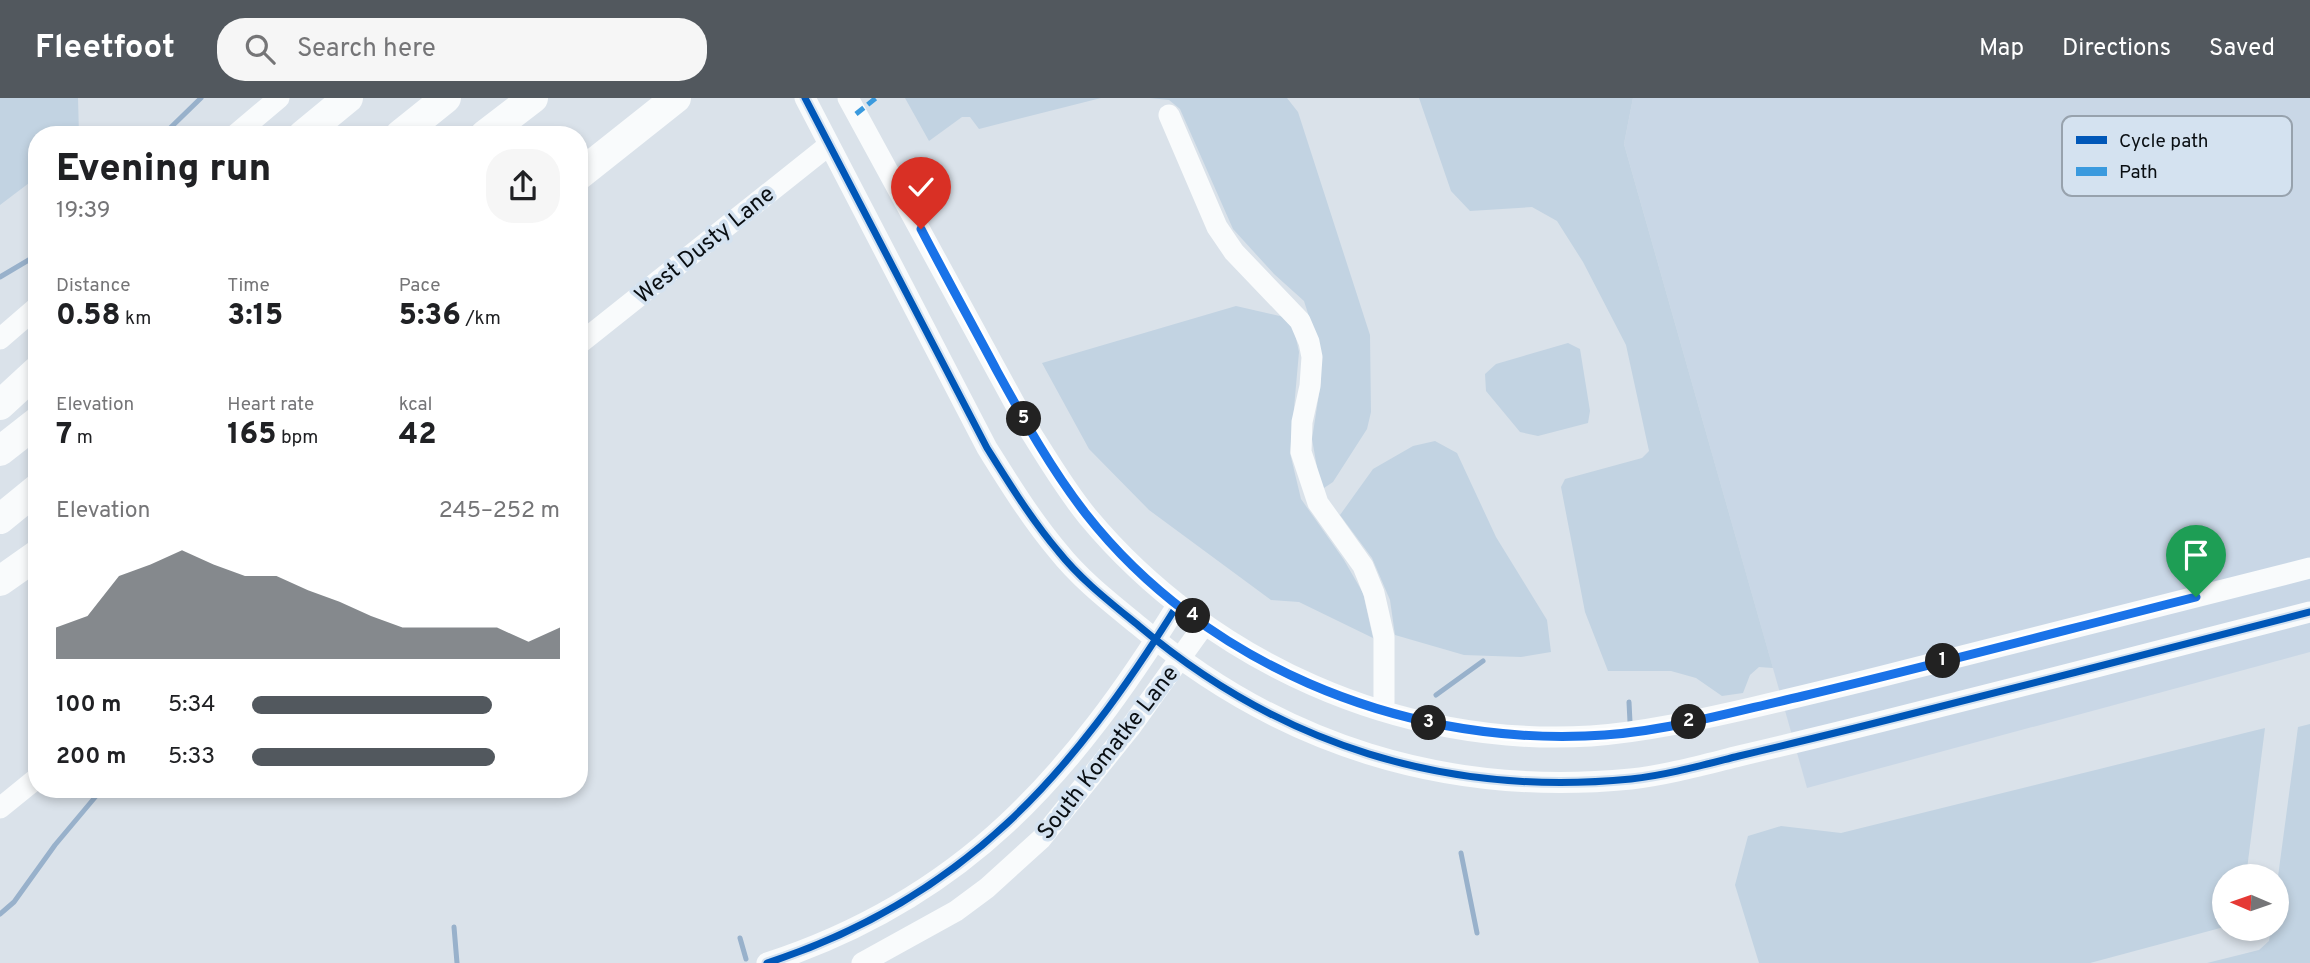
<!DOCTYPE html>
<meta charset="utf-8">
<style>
:root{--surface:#fff;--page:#f6f6f6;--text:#202124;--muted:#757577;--accent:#52585e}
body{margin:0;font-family:Overpass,sans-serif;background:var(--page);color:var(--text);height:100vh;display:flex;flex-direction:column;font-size:26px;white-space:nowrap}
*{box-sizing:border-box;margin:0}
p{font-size:23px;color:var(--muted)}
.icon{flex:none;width:38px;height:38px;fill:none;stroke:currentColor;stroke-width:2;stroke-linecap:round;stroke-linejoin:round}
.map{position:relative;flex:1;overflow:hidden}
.details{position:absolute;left:28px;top:28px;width:560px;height:672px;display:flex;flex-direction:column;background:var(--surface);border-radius:28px;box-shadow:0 4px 10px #0003}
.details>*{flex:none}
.needle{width:46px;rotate:272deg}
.tools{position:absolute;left:2212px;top:766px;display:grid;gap:14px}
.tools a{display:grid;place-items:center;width:77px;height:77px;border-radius:50%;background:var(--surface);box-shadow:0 4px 10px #0003;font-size:35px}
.pin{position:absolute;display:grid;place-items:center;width:60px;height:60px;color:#fff;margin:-72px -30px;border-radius:50% 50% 50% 0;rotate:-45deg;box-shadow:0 0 7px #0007}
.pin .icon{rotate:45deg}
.km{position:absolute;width:35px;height:35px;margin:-18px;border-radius:50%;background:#222;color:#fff;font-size:19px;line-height:35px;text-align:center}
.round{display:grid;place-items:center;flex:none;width:74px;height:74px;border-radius:28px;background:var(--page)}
.overview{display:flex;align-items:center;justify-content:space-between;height:119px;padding:0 28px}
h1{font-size:38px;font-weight:800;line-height:52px}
.stats{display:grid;grid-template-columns:repeat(3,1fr);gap:10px;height:119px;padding:7px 28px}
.stats div{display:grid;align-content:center}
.stats b{font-size:30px;font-weight:800}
.stats small{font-size:19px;font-weight:400}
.stats p{font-size:19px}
.chart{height:196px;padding:14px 28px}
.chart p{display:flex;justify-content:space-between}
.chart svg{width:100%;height:126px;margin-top:7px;fill:var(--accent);opacity:.7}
ul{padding:0 28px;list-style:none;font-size:23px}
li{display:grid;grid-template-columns:112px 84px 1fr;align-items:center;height:52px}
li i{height:18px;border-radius:9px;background:var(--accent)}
header{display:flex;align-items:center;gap:42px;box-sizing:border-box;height:98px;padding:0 35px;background:var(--accent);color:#fff}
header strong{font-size:33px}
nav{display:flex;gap:38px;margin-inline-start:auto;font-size:24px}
.search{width:490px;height:63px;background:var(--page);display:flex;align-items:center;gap:18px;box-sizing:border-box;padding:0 24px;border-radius:28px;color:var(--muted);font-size:26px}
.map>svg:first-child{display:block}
.built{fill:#c9d7e6}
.green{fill:#c2d3e2}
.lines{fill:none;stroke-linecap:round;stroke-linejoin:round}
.stream{stroke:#98b1cb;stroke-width:5}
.minor{stroke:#f9fbfc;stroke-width:21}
.highway{stroke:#f9fbfc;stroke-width:30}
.quiet{stroke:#3a9ade;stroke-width:5;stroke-dasharray:10 5;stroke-linecap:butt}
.cycleway-casing{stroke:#d4e2f0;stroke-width:11}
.cycleway{stroke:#0057b8;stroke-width:7}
.route-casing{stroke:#fff;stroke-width:14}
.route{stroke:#1a73e8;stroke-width:9}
.labels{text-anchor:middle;stroke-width:7;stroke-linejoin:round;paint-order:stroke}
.street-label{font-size:23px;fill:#090e12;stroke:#d4e2f0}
.key{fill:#d4e2f0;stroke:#97a2ad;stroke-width:2}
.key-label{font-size:19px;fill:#090e12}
</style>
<header>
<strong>Fleetfoot</strong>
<div class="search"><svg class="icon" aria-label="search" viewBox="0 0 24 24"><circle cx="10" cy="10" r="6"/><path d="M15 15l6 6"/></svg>Search here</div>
<nav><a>Map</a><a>Directions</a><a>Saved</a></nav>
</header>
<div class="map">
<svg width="2310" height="865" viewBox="0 0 2310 865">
<rect width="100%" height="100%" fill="#dae2ea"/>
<path class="built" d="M1633,0H2310V554L1807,690L1624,46Z"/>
<path class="green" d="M0,0H78L79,37H37V79L0,107Z
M905,0H1101L979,31L970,19H962L929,43Z
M1150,0H1287L1298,14L1370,237L1371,314L1367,331L1333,384L1321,392L1312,341L1321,283L1319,250L1304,203L1274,176L1233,131L1180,11L1169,2Z
M1419,0H1633L1624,46L1773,570L1759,569L1750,577L1743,595L1722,598L1696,580L1671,573H1608L1585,514L1561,389L1565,381L1642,360L1649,353L1626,247L1583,164L1557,123L1532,109L1470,113L1451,93Z
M1236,208L1284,219L1294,231L1299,254L1290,355L1301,401L1344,462L1363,495L1373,540L1299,504L1271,502L1149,412L1089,351L1042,265Z
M1568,245L1580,251L1590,313L1588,325L1538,338L1520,334L1486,293L1485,276L1496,266Z
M1435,343L1457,355L1496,439L1547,522L1551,554L1521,559L1464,557L1395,537L1390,502L1372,460L1340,417L1373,371L1413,348Z
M2310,626V865H2207L2259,852L2269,843L2271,831H2277V786L2298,629Z
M2265,630L2246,779H2224V829L2090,865H1759L1735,787L1748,738L1781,728L1841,735Z"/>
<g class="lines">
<path class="stream" d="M163,37L201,0
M0,179L37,157
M1436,597L1483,563
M1629,604L1630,624
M1461,755L1477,835
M0,816L14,804L55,747L102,691
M454,829L457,865
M740,840L746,861"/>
<path class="minor" d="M805,0L987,350C1009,385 1031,421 1058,453C1081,482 1111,505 1139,528C1280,647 1446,699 1631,681C1667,677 1703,667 1739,658C1794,645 1848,632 1903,618C2039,584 2174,549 2310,514
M848,0L1028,330C1047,360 1065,391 1088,419C1209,564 1400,650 1591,638C1645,634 1698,622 1751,610C1802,598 1853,586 1903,573C2039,539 2174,504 2310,470
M1169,17L1217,129L1234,154L1300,223L1309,244L1312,259L1310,288L1302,324L1301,354L1318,405L1363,468L1374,495L1384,539V613
M235,37L279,0
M0,241L37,209
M579,246L829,47
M0,710L37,680
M767,865C964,801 1072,677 1178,506
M862,865L956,813L987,790L1041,741L1130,630L1204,527"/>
<path class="highway" d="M303,37L348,0
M400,37L446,0
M485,37L533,0
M579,77L676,0
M0,307L37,273
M0,353L37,324
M0,421L37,391
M0,483L37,457"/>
<path class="quiet" d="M856,16L876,0"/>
<defs>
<path id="cycleway" d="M805,0L987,350C1009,385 1031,421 1058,453C1081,482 1111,505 1139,528C1280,647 1446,699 1631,681C1667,677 1703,667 1739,658C1794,645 1848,632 1903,618C2039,584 2174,549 2310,514
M767,865C964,801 1072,677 1178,506"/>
</defs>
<use href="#cycleway" class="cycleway-casing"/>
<use href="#cycleway" class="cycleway"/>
</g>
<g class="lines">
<defs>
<path id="route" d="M921,131C946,179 972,226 997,273C1024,322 1051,371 1086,416C1203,565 1397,645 1585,638C1659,636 1731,614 1803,598C1934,567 2065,532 2196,499"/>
</defs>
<use href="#route" class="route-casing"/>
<use href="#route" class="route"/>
</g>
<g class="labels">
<g class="street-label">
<text transform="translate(704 146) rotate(-39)" y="8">West Dusty Lane</text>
<text transform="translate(1107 654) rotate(-52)" y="8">South Komatke Lane</text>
</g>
</g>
<rect x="2062" y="18" width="230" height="80" rx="10" class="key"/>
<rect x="2076" y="38" width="31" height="8" fill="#0057b8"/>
<rect x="2076" y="69" width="31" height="9" fill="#3a9ade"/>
<g class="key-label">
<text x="2119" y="49">Cycle path</text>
<text x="2119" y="80">Path</text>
</g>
</svg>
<div class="tools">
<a><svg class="needle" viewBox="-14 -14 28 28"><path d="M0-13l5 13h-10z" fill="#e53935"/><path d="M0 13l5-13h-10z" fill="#757577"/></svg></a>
</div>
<div class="pin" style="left:2196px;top:499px;background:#1e9e55"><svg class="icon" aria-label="arrive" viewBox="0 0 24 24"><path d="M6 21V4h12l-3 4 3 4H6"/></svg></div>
<div class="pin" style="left:921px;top:131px;background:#d93025"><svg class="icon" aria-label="check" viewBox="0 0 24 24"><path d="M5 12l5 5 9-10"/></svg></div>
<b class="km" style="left:1943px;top:563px">1</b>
<b class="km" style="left:1689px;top:624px">2</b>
<b class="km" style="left:1429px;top:625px">3</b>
<b class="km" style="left:1193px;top:518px">4</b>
<b class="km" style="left:1024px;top:321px">5</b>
<section class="details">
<div class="overview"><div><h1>Evening run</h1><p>19:39</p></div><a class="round"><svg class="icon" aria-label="share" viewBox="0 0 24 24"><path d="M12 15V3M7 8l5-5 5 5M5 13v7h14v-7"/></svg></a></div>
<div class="stats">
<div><p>Distance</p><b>0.58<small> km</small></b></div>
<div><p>Time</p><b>3:15</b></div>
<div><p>Pace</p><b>5:36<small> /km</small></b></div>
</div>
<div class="stats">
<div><p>Elevation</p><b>7<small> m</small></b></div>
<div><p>Heart rate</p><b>165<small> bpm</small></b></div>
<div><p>kcal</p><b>42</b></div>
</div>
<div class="chart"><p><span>Elevation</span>245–252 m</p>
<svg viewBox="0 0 160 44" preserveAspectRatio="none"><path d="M0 44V33L10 29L20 15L30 11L40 6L50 11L60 15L70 15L80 20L90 24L100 29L110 33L120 33L130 33L140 33L150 38L160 33V44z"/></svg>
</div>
<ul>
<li><b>100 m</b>5:34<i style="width:78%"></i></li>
<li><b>200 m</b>5:33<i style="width:79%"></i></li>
</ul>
</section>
</div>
